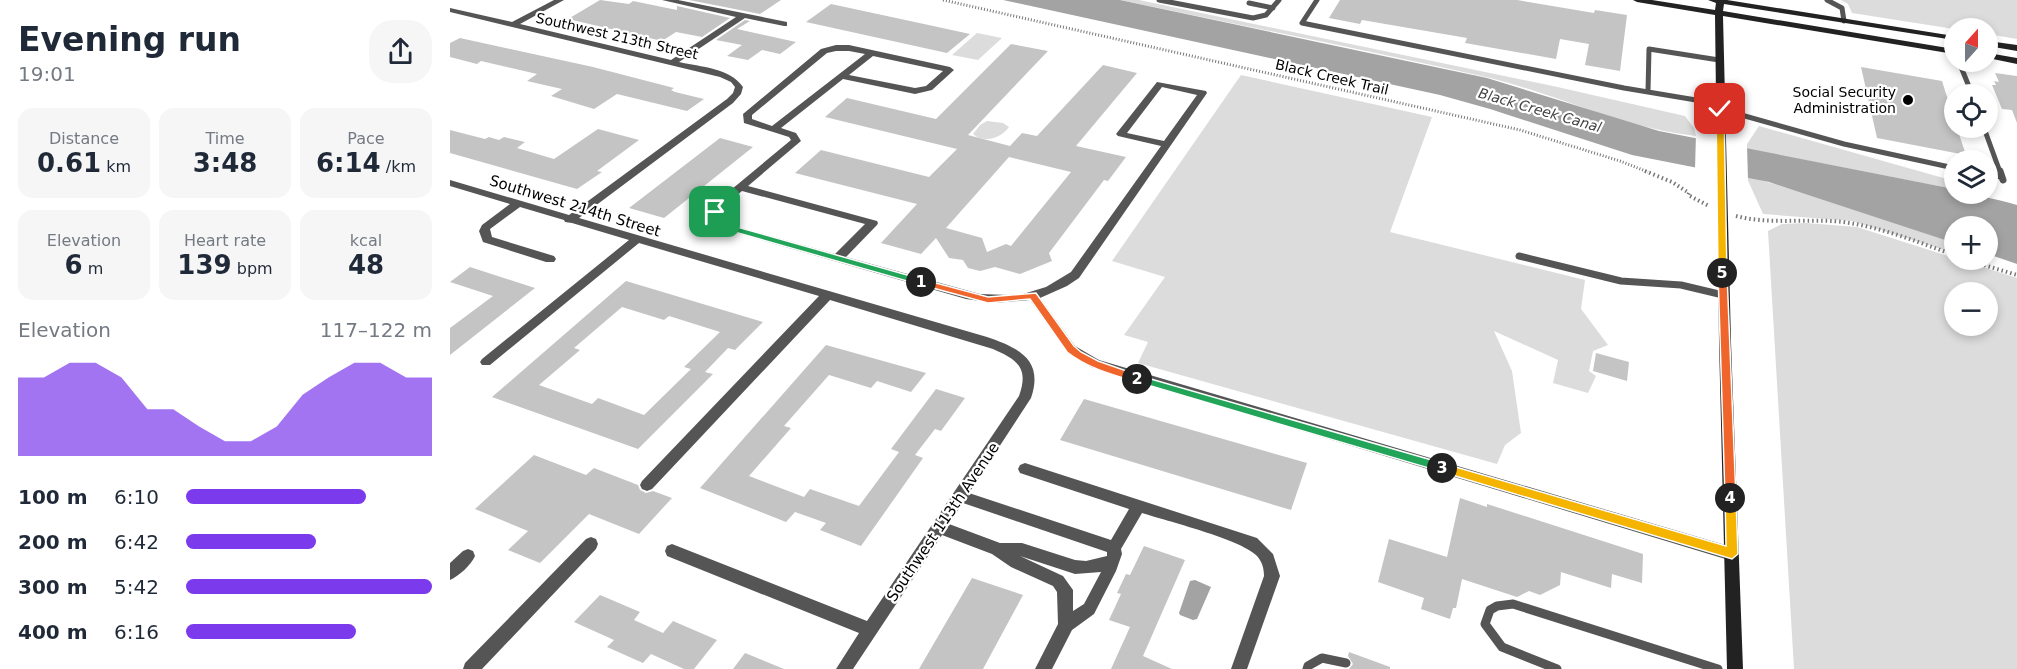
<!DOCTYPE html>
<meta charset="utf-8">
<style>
:root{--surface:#fff;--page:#f6f6f7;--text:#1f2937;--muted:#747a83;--accent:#7c3aed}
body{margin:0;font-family:"DejaVu Sans",sans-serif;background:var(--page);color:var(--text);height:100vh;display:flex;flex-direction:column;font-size:22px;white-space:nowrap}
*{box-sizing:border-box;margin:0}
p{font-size:20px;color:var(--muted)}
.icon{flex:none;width:33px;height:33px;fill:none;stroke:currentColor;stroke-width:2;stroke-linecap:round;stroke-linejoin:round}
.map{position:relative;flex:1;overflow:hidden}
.sheet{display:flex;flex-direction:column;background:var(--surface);width:450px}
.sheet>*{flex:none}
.needle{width:39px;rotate:21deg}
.fabs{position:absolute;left:1494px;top:18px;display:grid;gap:12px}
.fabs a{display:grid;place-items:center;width:54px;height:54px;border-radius:50%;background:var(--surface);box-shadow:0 3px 9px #0003;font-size:30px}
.pin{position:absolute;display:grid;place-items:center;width:51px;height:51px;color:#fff;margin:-26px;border-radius:12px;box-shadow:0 3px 9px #0006}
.km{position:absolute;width:30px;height:30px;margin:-15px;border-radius:50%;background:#222;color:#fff;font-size:16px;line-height:30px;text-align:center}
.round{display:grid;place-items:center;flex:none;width:63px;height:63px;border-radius:24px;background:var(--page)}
.headline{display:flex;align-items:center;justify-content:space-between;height:102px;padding:0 18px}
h1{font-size:33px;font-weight:700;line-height:45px}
.metrics{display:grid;grid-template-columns:repeat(3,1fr);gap:9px;height:102px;padding:6px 18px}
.metrics div{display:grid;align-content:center;border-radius:15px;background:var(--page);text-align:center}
.metrics b{font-size:26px;font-weight:700}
.metrics small{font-size:16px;font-weight:400}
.metrics p{font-size:16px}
.chart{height:168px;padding:12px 18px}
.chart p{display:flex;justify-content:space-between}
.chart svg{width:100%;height:108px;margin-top:6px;fill:var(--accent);opacity:.7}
ul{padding:0 18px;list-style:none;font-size:20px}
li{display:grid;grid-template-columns:96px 72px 1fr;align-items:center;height:45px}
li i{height:15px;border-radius:8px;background:var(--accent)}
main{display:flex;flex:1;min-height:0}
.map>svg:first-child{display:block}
.green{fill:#dcdcdc;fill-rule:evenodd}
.water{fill:#a3a3a3}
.pier{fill:#fff}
.building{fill:#c4c4c4;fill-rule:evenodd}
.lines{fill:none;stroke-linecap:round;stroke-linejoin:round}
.path-far1{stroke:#777;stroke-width:3;stroke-dasharray:1 2;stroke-linecap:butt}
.path{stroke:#777;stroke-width:4;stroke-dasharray:1.5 3;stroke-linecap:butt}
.lane-far2{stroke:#555;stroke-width:5}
.lane-far1{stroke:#555;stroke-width:7}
.lane{stroke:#555;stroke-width:9}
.street{fill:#555;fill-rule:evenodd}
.secondary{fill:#222;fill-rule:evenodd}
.split-1{fill:#22a559;stroke:#fff;stroke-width:1.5}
.split-2{fill:#f0652b;stroke:#fff;stroke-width:1.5}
.split-3{fill:#22a559;stroke:#fff;stroke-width:1.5}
.split-4{fill:#f5b400;stroke:#fff;stroke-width:1.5}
.split-5{fill:#f0652b;stroke:#fff;stroke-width:1.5}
.split-6{fill:#f5b400;stroke:#fff;stroke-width:1.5}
.poi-dot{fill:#000;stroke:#fff;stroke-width:2}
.labels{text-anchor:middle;stroke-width:4.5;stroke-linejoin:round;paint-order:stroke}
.far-street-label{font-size:14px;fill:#000;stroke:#fff}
.far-poi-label{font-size:14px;fill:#000;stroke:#fff;text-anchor:end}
.far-water-label{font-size:14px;font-style:italic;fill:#444;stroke:#fff}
.street-label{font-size:15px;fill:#000;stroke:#fff}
</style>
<main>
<section class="sheet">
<div class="headline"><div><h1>Evening run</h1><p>19:01</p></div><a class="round"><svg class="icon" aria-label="share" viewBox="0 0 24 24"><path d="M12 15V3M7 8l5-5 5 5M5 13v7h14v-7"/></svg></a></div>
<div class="metrics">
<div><p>Distance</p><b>0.61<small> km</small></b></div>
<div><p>Time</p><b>3:48</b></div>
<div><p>Pace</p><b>6:14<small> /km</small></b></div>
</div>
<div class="metrics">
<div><p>Elevation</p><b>6<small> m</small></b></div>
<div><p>Heart rate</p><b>139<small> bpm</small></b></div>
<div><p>kcal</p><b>48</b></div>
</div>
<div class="chart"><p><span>Elevation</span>117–122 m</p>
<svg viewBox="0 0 160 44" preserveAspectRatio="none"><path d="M0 44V12L10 12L20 6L30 6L40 12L50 25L60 25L70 32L80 38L90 38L100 32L110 19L120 12L130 6L140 6L150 12L160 12V44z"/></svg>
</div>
<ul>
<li><b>100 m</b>6:10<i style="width:73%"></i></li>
<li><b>200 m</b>6:42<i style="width:53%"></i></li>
<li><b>300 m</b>5:42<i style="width:100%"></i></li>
<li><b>400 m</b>6:16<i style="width:69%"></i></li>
</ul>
</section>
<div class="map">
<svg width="1567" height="669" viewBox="0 0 1567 669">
<rect width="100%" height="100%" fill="#fff"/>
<path class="green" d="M670,0H689L1103,86L1235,116L1244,128L1246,136C1175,129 1109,95 1040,78C917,50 793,26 670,0Z
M1391,0H1567V39L1538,34V28L1504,29L1402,13L1398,4Z
M527,33L552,38L528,60L502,55Z
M791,75L982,117L940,232L1135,280L1131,309L1158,345L1143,351L1139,371L1146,376L1138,393L1103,383L1108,360L1044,331L1062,371L1071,433L1055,445L1047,464L688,363L698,342L674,335L715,277L662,261Z
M537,121L553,123L559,127C551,138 534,144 523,134L530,125Z
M1309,126L1504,181V189L1297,149V144Z
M1296,176L1362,195L1504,243V253L1402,221L1313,214Z
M1356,223L1407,227L1567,278V669H1344L1318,231L1332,224ZM1504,292H1538V326H1504Z"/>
<path class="water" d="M553,0H670L1037,78L1209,131L1504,189V194C1526,194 1546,199 1567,205V264L1538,254V226H1504V243L1319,182L1182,155L1040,109L990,95Z
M745,580L761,587L747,619L743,620L730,615L729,613L740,581Z"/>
<path class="pier" d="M1246,134L1297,145L1298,180L1245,169Z"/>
<path class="building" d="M150,0L179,4L183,1L227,10V6L280,18L252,37L226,32L212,41L118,19Z
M239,0H331L310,14Z
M890,0H1067L1144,13L1145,10L1177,15L1170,71L1135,65L1139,44L1110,39L1106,59L1015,43L1017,38L912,20L910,24L879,18Z
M381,4L474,24L520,34L497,53L356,22Z
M295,20L300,21L287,29L346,42L330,54L312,50L298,60L277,56L292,45L266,40Z
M10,38L143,67L224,88L221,90L225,92L254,99L237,111L167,94L144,109L101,96L112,89L77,81L87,74L31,61L27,64L0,57V43Z
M561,44L598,51L518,135L560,146L572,133L587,136L653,65L687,73L626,146L676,157L658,181L654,180L599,253L602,261L570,274L545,267L530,271L518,268L513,260L499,258L486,238L471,254L431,243L467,204L345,173L371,150L479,177L507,149L375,117L397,98L486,119ZM559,157L621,172L561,246L556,244L537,252L532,238L496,228Z
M1411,67L1492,81L1504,119V128H1507L1516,155L1427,138Z
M1545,73L1567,76V123L1562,110L1552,109L1542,85H1546L1544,81L1549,82Z
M148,129L189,140L147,171L152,172L127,189L0,153V130L35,139L39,137L49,140L54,137L75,142L67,148L104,159Z
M270,138L303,147L214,218L179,208Z
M20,267L85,288L0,355V328L43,296L0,282Z
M176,281L313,322L285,350L278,348L255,372L263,374L188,449L42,397ZM172,307L214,320L219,316L270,332L234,367L241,369L194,415L148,398L142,404L89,385L130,350L124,348Z
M376,345L476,373L461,392L427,381L421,388L379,375L334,426L341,428L299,476L354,497L360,489L409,506L449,452L441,449L486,389L515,398L491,431L485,429L465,455L473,458L411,546L370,530L376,523L345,512L336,522L250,488Z
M1146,353L1179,362L1177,381L1143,371Z
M634,399L857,463L841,510L610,440Z
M84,455L136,475L144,468L188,485L190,490L196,493L203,491L222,498L189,534L139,514L90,563L58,550L78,531L25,509Z
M1010,498L1037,507V504L1193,554L1192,583L1162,574L1161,588L1111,572L1110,585L1090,595L1079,591L1067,597L1012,579L1006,608H1003L1000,619L971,609L974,598L928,582L939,539L997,557Z
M694,546L735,560L693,656L722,669H661L680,627L659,620L671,594L667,593L676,574L680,575Z
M522,578L573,595L533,669H469Z
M150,595L190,612L184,620L213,633L223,621L267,640L244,669H234L201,654L193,663L157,647L164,640L124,622Z
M899,652L940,667V669H899L903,664L898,656Z
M295,653L334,669H283Z"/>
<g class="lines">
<path class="path-far1" d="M493,0L1070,130L1170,161L1198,172"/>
<path class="path" d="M1195,171L1222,182L1239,193L1238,195L1259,206
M1286,216C1321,225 1357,218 1393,222C1431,227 1468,242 1504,255
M1517,260L1567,275"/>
<path class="lane-far2" d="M709,0L803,18L816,15L829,0
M867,0L852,23L1174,88L1270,104
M1377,0L1392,8L1394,21
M799,3L823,8
M1509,62L1522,94
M1198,91L1199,49L1269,60
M1270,109L1394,144L1504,168
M1534,128L1550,172"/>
<path class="lane-far1" d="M1550,171L1553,180
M1538,173L1551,176
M1069,256L1171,281L1231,285L1273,295"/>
<path class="lane" d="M857,669L858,666L872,658L896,663
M1107,669L1052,647L1035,624L1040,610L1047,606L1063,604L1268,669"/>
<path class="street" d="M104,0H114L70,24L221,60L286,17L212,0H228L337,22V26H334L295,18L229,62C251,67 280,68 293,87L291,94L283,103L129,218L537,337C569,348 594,360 581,398L519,493L661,540L679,509L570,473L568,469L570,465L575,463L807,538L823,554L830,576L797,669H781L814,576C814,568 812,561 806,555C789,539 717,521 692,513L671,549L672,554L666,571L644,614L622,630L602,669H585L608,624L607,592L603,586L561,567L542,554L492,535L403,669H386L409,633L217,556L215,551L217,546L222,544L417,621L569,396C579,368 568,360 543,349L380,300L202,489L197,491L192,489L190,485L192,481L369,296L189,243L40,365H32L30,362L32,359L179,240L122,223L115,222L114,220L70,207L40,229L42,237L104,256L106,259L104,262H96L33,242L29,231L32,225L60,204L0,186V180L119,215L277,99L283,93L285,87L281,82L270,77L0,12V8L62,22ZM513,503L657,552V556L636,561L625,560L572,543H550L499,524ZM570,556L625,574L651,572L634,604L623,611V590L613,576Z
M386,45H399L500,67L504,70L482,90L465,94L393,79L331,128L346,133L351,141L298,186L427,221L428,223L427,225L396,257L530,294L559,295L573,294L596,287L621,272L711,146L668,136L666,134L707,82L756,91L757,93L629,278L617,286L590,298L625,346L649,360L1282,547L1287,549L1289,554L1287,559L1282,561L641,367L617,352L580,300L544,303L516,299L273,229L260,219V212L270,199L341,140L339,137L294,123L293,114L371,49ZM386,51H399L415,54L322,126L302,119V115L377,53ZM423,56L493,71L476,86L465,88L399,75ZM712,87L747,95L714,141L677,133ZM292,191L415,224L385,254L281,225L270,218C270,206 284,198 292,191Z
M141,537L146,539L148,544L146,549L32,669H13L15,663L136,539Z
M18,549L23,551L25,556C21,565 9,576 0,580V563L13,551Z"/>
<path class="secondary" d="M1183,0H1202L1265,10L1266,3L1258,0H1277L1504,36V40L1274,4L1273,11L1504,49V54L1273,16L1281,342L1293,669H1277L1269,342L1265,15L1187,2Z
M1538,41L1567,45V51L1538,46Z
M1538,53L1567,58V64L1538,58Z"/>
</g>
<path class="split-1" d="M262,210H268L270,220L280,225L475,280L476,282L471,285L274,229L264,224L259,216Z"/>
<path class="split-2" d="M471,279L538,297L586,293L624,346L631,352L648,361L691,376L692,379L687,382C663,375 637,368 617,352L580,299L538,303L468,284L467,282Z"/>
<path class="split-3" d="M687,375L992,463L998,468L992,472L684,381V376Z"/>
<path class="split-4" d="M992,463L1276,546L1275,498L1280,493L1286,498L1288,554L1282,559L992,472L987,468Z"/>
<path class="split-5" d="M1272,270L1277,273L1286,498L1280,503L1275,498L1268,273Z"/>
<path class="split-6" d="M1270,107L1274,109L1277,273L1272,276L1268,273L1266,109Z"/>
<circle class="poi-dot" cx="1458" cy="100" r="6"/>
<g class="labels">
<g class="far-street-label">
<text transform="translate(167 36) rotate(13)" y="5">Southwest 213th Street</text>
<text transform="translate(882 77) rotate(13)" y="5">Black Creek Trail</text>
</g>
<g class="far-poi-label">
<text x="1446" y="97">Social Security<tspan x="1446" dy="16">Administration</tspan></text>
</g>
<g class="far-water-label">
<text transform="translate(1090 110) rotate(16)" y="5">Black Creek Canal</text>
</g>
<g class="street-label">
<text transform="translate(125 206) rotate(17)" y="5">Southwest 214th Street</text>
<text transform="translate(493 522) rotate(-56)" y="5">Southwest 113th Avenue</text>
</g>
</g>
</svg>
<div class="fabs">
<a><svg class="needle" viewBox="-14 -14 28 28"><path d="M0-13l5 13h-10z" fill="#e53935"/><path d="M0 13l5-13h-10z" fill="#747a83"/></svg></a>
<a><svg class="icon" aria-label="locate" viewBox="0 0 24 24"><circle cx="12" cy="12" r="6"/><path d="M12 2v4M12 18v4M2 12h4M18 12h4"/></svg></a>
<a><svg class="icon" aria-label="layers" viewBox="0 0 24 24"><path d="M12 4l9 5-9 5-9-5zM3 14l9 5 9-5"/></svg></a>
<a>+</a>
<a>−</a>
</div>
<div class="pin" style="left:265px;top:212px;background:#1e9e55"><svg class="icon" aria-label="arrive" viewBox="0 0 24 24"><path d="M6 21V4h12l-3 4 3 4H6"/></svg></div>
<div class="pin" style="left:1270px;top:109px;background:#d93025"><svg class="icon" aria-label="check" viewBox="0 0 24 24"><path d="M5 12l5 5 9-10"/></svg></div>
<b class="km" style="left:471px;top:282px">1</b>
<b class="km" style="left:687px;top:379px">2</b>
<b class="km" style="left:992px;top:468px">3</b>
<b class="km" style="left:1280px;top:498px">4</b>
<b class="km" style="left:1272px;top:273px">5</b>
</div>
</main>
